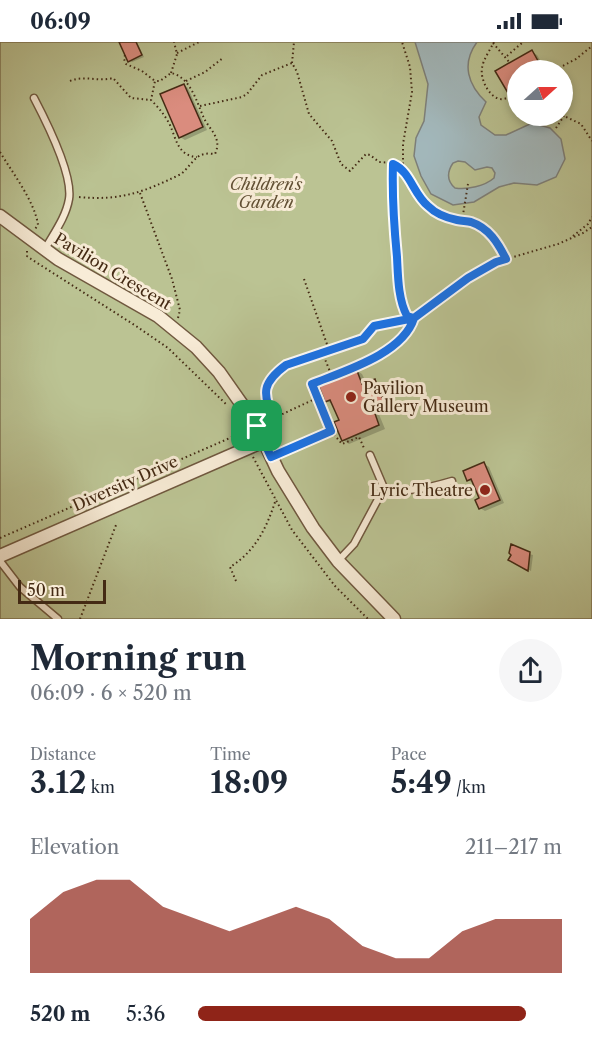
<!DOCTYPE html>
<meta charset="utf-8">
<style>
:root{--surface:#fff;--page:#f6f6f7;--text:#1f2937;--muted:#747a83;--accent:#8f2418}
body{margin:0;font-family:"Libre Caslon Text",serif;background:var(--page);color:var(--text);height:100vh;display:flex;flex-direction:column;font-size:22px;white-space:nowrap}
*{box-sizing:border-box;margin:0}
p{font-size:20px;color:var(--muted)}
.icon{flex:none;width:33px;height:33px;fill:none;stroke:currentColor;stroke-width:2;stroke-linecap:round;stroke-linejoin:round}
.map{position:relative;height:577px;overflow:hidden}
.sheet{display:flex;flex-direction:column;background:var(--surface);flex:1}
.sheet>*{flex:none}
.needle{width:39px;rotate:69deg}
.buttons{position:absolute;left:507px;top:18px;display:grid;gap:12px}
.buttons a{display:grid;place-items:center;width:66px;height:66px;border-radius:50%;background:var(--surface);box-shadow:0 3px 9px #0003;font-size:30px}
.scale{position:absolute;left:18px;bottom:15px;width:88px;box-sizing:border-box;padding-left:6px;border:3px solid #442a14;border-top:0;font-size:16px;line-height:21px;white-space:nowrap;color:#442a14;-webkit-text-stroke:4px #f8ecd7;paint-order:stroke}
.pin{position:absolute;display:grid;place-items:center;width:51px;height:51px;color:#fff;margin:-26px;border-radius:12px;box-shadow:0 3px 9px #0006}
.round{display:grid;place-items:center;flex:none;width:63px;height:63px;border-radius:32px;background:var(--page)}
.overview{display:flex;align-items:center;justify-content:space-between;height:102px;padding:0 30px}
h1{font-size:33px;font-weight:800;line-height:45px}
.figures{display:grid;grid-template-columns:repeat(3,1fr);gap:9px;height:102px;padding:6px 30px}
.figures div{display:grid;align-content:center}
.figures b{font-size:30px;font-weight:800}
.figures small{font-size:16px;font-weight:400}
.figures p{font-size:16px}
.chart{height:168px;padding:12px 30px}
.chart p{display:flex;justify-content:space-between}
.chart svg{width:100%;height:108px;margin-top:6px;fill:var(--accent);opacity:.7}
ul{padding:0 30px;list-style:none;font-size:20px}
li{display:grid;grid-template-columns:96px 72px 1fr;align-items:center;height:45px}
li i{height:15px;border-radius:8px;background:var(--accent)}
.status{display:flex;justify-content:space-between;align-items:center;height:42px;padding:0 30px;background:var(--surface);direction:ltr}
.status svg{height:16px;fill:currentColor}
.map>svg:first-child{display:block}
.green{fill:#bbc393;stroke:#807654;stroke-width:1.5;fill-rule:evenodd}
.water{fill:#a3babf;stroke:#7d807b;stroke-width:1.5;fill-rule:evenodd}
.shadow{fill:#0003}
.building{fill:#da8c7e;stroke:#442a14;stroke-width:1.5}
.lines{fill:none;stroke-linecap:round;stroke-linejoin:round}
.service-casing{stroke:#70583f;stroke-width:9}
.minor-casing{stroke:#70583f;stroke-width:15}
.path{stroke:#442a14;stroke-width:2;stroke-dasharray:1.5 3;stroke-linecap:butt}
.service{stroke:#f8ecd7;stroke-width:6}
.minor{stroke:#f8ecd7;stroke-width:12}
.route-casing{stroke:#fff;stroke-width:12}
.route{stroke:#1a73e8;stroke-width:8}
.poi-dot{fill:#8f2418;stroke:#f8ecd7;stroke-width:2}
.labels{text-anchor:middle;stroke-width:6;stroke-linejoin:round;paint-order:stroke}
.park-label{font-size:16px;font-style:italic;fill:#625034;stroke:#f8ecd7}
.street-label{font-size:16px;fill:#442a14;stroke:#f8ecd7}
.poi-label{font-size:16px;fill:#442a14;stroke:#f8ecd7;text-anchor:start}
</style>
<div class="status"><b>06:09</b><svg viewBox="0 0 49 12"><path d="M0 12V9h3v3zM5 12V6h3v6zM10 12V3h3v9zM15 12V0h3v12zM26 1h20v11H26zM47 4h2v5h-2z"/></svg></div>
<div class="map">
<svg width="592" height="577" viewBox="0 0 592 577">
<rect width="100%" height="100%" fill="#f4e2c1"/>
<filter id="stains"><feTurbulence type="fractalNoise" baseFrequency=".00333" numOctaves="4"/><feColorMatrix values="0 0 0 0 .2 0 0 0 0 .09 0 0 0 0 .02 0 0 0 .5 -.17"/></filter>
<radialGradient id="worn" r=".72"><stop offset=".6" stop-color="#630" stop-opacity="0"/><stop offset="1" stop-color="#630" stop-opacity=".3"/></radialGradient>
<path class="green" d="M0,0H592V577H0ZM518,28H562V74H518Z"/>
<path class="water" d="M415,0H477C461,22 468,43 486,60L479,75L481,83L495,93H506L532,81L550,86L561,97L565,117L556,135L537,143L514,141L499,145L474,160L453,163L431,152L421,134L414,114L416,96L424,79L428,42ZM458,119L465,120L475,128L487,125L492,126L495,131L494,136C485,144 467,148 455,146C447,139 447,130 453,121Z"/>
<path class="shadow" d="M121,0H137L144,15L132,20L129,18Z
M532,10L537,13L546,28H518V51L514,53L509,50L497,30Z
M184,43L188,46L207,88L185,98L180,95Z
M356,328L362,332L367,342L375,339L390,349L392,354L388,359L391,365L378,370L385,387L349,402L343,398L341,379L334,363L327,359Z
M484,422L489,425L504,461L485,469L480,466V457L473,441L468,438Z
M529,512L533,513L531,529L510,517L513,513Z"/>
<path class="building" d="M119,0H136L142,13L128,20Z
M532,8L543,28H518V46L508,51L495,29Z
M184,42L203,85L179,96L160,52Z
M356,326L362,342L375,337L377,343L380,342L386,346L385,353L382,355L385,361L373,366L379,383L342,399L334,380L339,378L330,358L325,360L318,342Z
M484,420L500,458L479,467L475,458L479,456L471,437L467,439L463,429Z
M511,502L530,510L528,529L508,518L511,513L509,511Z"/>
<g class="lines">
<defs>
<path id="service" d="M34,56C46,79 73,132 69,157C66,175 54,191 45,207
M384,446C409,451 428,446 452,439
M0,519L20,545L58,577
M338,519L354,502L384,446L370,413"/>
<path id="minor" d="M0,174L58,217L158,274L196,305L219,330L257,384L278,429L313,486L338,519L394,577
M0,514L264,399"/>
</defs>
<use href="#service" class="service-casing"/>
<use href="#minor" class="minor-casing"/>
<path class="path" d="M494,0C490,8 483,18 482,26C480,37 489,55 500,57C506,58 512,53 518,50
M493,1L510,21
M177,11L199,0
M125,13L124,17L126,22L142,29L155,39
M507,14L523,0
M292,21L294,0
M555,28L576,17L592,4
M171,31L177,12L174,0
M70,39C84,33 98,40 113,36L131,56L151,58
M186,39L205,30L223,16
M200,64L242,55L247,52L262,33L292,21L297,30L309,72L332,99L341,122L350,129L366,112L370,113L379,120L393,121
M562,73L581,82L592,99
M556,86L564,74
M0,110C12,130 35,160 38,183L35,187
M404,127C411,141 417,156 429,166C440,175 454,177 468,179C487,183 498,201 506,217
M140,151L172,237L180,268L178,276
M79,155C121,159 144,150 181,132C189,126 195,113 205,112C208,111 212,112 215,112C223,95 208,87 203,74C196,58 190,35 171,31L160,39H155L151,58C158,65 164,72 169,81C176,95 177,114 197,115
M462,179L468,142
M573,194L588,182L592,175
M27,209V214L31,217L136,284L168,306L227,363
M304,237L329,308
M322,310L331,332
M317,356L331,389L342,402L359,395L364,406
M274,376L317,356L312,342C344,329 403,312 414,276L407,274C398,257 398,234 397,215C394,184 392,153 393,121L403,126V102L412,50L410,25L402,0
M267,379L274,376L266,355V344L271,334L286,323L363,297L374,284L414,276L468,236L496,220L558,202L583,191L592,185
M281,411L331,389
M253,415L292,488L335,544L368,577
M0,496L246,389
M236,539L230,525C256,509 267,485 276,457
M80,577L116,483"/>
<use href="#service" class="service"/>
<use href="#minor" class="minor"/>
</g>
<g class="lines">
<defs>
<path id="route" d="M257,384L271,415L331,389L312,342C344,329 403,312 414,276L407,274C398,257 398,234 397,215C394,184 392,153 393,122C411,130 413,152 428,164C435,171 447,176 457,178C462,179 467,179 471,180C489,186 498,201 506,217L496,220L468,236L414,276L374,284L363,297L286,323C263,340 261,351 274,376L257,384"/>
</defs>
<use href="#route" class="route-casing"/>
<use href="#route" class="route"/>
</g>
<g class="poi-dot">
<circle cx="351" cy="355" r="6"/>
<circle cx="485" cy="448" r="6"/>
</g>
<g class="labels">
<g class="park-label">
<text x="266" y="148">Children's<tspan x="266" dy="18">Garden</tspan></text>
</g>
<g class="street-label">
<text transform="translate(113 229) rotate(31)" y="6">Pavilion Crescent</text>
<text transform="translate(125 441) rotate(-24)" y="6">Diversity Drive</text>
</g>
<g class="poi-label">
<text x="363" y="352">Pavilion<tspan x="363" dy="18">Gallery Museum</tspan></text>
<text x="473" y="454" text-anchor="end">Lyric Theatre</text>
</g>
</g>
<rect width="100%" height="100%" filter="url(#stains)"/>
<rect width="100%" height="100%" fill="url(#worn)"/>
</svg>
<div class="buttons">
<a><svg class="needle" viewBox="-14 -14 28 28"><path d="M0-13l5 13h-10z" fill="#e53935"/><path d="M0 13l5-13h-10z" fill="#747a83"/></svg></a>
</div>
<div class="scale">50 m</div>
<div class="pin" style="left:257px;top:384px;background:#1e9e55"><svg class="icon" aria-label="arrive" viewBox="0 0 24 24"><path d="M6 21V4h12l-3 4 3 4H6"/></svg></div>
</div>
<section class="sheet">
<div class="overview"><div><h1>Morning run</h1><p>06:09 · 6 × 520 m</p></div><a class="round"><svg class="icon" aria-label="share" viewBox="0 0 24 24"><path d="M12 15V3M7 8l5-5 5 5M5 13v7h14v-7"/></svg></a></div>
<div class="figures">
<div><p>Distance</p><b>3.12<small> km</small></b></div>
<div><p>Time</p><b>18:09</b></div>
<div><p>Pace</p><b>5:49<small> /km</small></b></div>
</div>
<div class="chart"><p><span>Elevation</span>211–217 m</p>
<svg viewBox="0 0 160 44" preserveAspectRatio="none"><path d="M0 44V22L10 11L20 6L30 6L40 17L50 22L60 27L70 22L80 17L90 22L100 33L110 38L120 38L130 27L140 22L150 22L160 22V44z"/></svg>
</div>
<ul>
<li><b>520 m</b>5:36<i style="width:90%"></i></li>
</ul>
</section>
